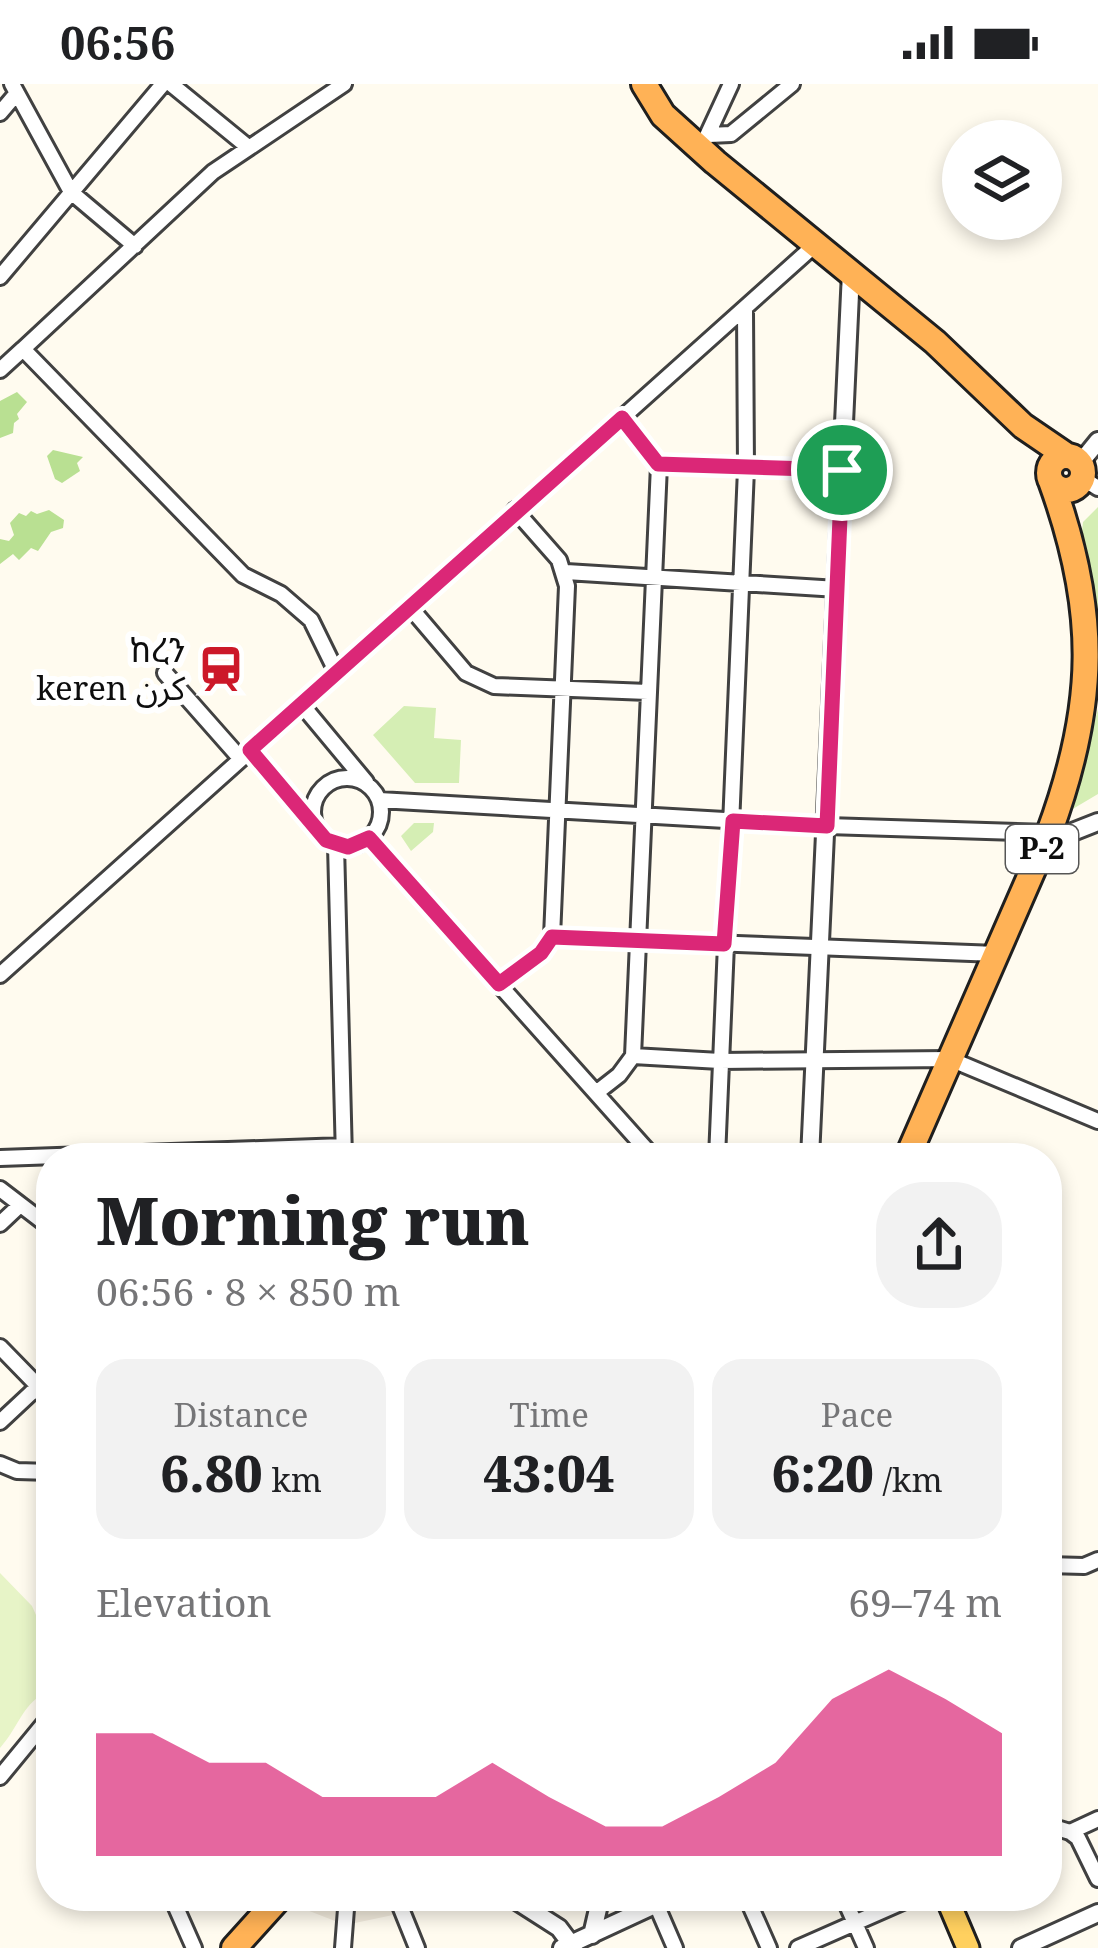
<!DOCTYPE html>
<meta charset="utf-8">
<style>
:root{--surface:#fff;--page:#f2f2f2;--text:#202124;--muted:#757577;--accent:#db2777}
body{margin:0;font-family:"Noto Serif","Noto Sans Arabic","Noto Sans Ethiopic",serif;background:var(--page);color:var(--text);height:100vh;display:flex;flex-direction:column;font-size:45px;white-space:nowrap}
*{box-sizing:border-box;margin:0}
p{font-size:39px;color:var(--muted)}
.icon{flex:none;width:66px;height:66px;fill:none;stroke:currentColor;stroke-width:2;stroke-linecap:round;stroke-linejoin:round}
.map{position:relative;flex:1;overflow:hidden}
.panel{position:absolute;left:36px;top:1059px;width:1026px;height:768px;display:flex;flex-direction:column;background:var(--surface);border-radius:48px;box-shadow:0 6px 18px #0003}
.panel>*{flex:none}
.controls{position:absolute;left:942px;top:36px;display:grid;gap:24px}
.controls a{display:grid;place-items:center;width:120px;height:120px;border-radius:50%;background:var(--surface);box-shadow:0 6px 18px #0003;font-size:60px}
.pin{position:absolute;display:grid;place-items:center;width:102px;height:102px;color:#fff;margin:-51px;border:6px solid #fff;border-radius:50%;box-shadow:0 3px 12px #0007}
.round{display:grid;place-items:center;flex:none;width:126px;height:126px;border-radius:48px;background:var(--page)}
.head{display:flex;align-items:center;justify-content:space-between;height:204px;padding:0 60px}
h1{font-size:66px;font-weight:800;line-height:90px}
.figures{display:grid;grid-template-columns:repeat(3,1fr);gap:18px;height:204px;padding:12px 60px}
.figures div{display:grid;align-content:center;border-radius:30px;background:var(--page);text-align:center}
.figures b{font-size:51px;font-weight:800}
.figures small{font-size:33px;font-weight:400}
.figures p{font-size:33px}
.chart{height:336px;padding:24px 60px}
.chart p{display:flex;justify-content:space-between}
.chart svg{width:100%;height:216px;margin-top:12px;fill:var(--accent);opacity:.7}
.status{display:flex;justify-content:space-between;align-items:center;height:84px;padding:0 60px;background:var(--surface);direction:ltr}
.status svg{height:33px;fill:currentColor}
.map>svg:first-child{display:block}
.green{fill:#d5eeb4}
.forest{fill:#b9e092}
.pitch{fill:#e7f4c7}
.plaza{fill:#f1eadc}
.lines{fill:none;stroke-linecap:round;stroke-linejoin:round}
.minor-casing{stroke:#414141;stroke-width:20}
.tertiary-casing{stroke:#414141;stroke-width:22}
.primary-casing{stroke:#1f1f1f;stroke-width:27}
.trunk-casing{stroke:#1f1f1f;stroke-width:30}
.minor{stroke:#fff;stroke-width:14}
.tertiary{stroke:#fff;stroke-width:16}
.primary{stroke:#ffd05f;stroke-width:21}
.trunk{stroke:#ffb256;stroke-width:24}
.route-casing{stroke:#fff;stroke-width:24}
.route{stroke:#db2777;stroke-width:15}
.labels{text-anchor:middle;stroke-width:12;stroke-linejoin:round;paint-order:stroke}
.shield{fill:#fff;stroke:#565656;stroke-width:3}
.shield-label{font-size:30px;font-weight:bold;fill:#0e0e0e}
.poi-label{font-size:33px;fill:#0e0e0e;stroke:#fff;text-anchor:end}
</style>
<div class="status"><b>06:56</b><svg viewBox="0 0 49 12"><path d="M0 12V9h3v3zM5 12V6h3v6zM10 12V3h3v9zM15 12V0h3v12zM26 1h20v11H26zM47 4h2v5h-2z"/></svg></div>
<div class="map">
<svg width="1098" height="1864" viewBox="0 0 1098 1864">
<rect width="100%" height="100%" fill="#fffbef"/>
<path class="green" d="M1098,423V530L1082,447L1083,438Z
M404,622L436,624L434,654L461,656L459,699H415L373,651Z
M1098,625V710L1071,726Z
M414,739H434L433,748L411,767L401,752Z"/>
<path class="forest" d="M17,308L27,318L17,330L19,335L14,339L13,349L0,354V317Z
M53,366L83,373L77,379L80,387L62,399L55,395L47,372Z
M49,426L64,436L63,444L51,448L38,467L31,464L19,476L13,470L0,480V455L9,457L14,451L10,439L19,429L26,432L31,427L37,430Z"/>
<path class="pitch" d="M0,1489L32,1522L51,1565V1605C21,1620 21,1640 0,1664Z"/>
<path class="plaza" d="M301,1812H340L335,1837L294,1821Z
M356,1812H386L393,1831L355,1839Z"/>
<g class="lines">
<defs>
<path id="minor" d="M12,0L71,108L135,162
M171,0L248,63
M0,29L17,9
M709,51L731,50L792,0
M706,54L731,0
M0,193L163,0
M0,286L23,265
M659,381L842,386
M1082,394L1098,404
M566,488L838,505
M409,522L466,589L494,602L648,608
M336,587L311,536L281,510L243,491L23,265L213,88L344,0
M165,589L240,674
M302,621L366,698
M249,666L312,740
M313 728a34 34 0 1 1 68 0a34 34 0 1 1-68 0Z
M379,716L827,742L1049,749
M369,755L654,1074
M336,761L344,1074
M552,853L997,870
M0,891L816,160
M499,900L541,869L552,853L567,502L559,476L515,426
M633,972L720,977L950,975L1098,1037
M596,1009L619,991L633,972L659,381L622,334
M0,1074L344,1062
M717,1074L746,385L745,227
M0,1105L51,1144
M0,1140L18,1123
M0,1263L39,1303
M0,1338L31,1309L51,1298
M0,1380L17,1387L51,1388
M1047,1481L1084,1482L1098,1476
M0,1693L51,1631
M1070,1748L1078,1754L1098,1795
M1047,1752L1060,1745L1070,1748L1098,1735
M171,1812L194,1864
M396,1812L417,1864
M746,1812L769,1864
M843,1812L866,1864
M656,1820L675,1864
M343,1864L347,1812
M798,1864L916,1812"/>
<path id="tertiary" d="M1078,376L1085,373L1098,357
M1049,749H1070L1098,738
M810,1074L851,188
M509,1812L559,1844L574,1864
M592,1851L601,1812
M562,1864L674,1812
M1021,1864L1098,1829"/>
<path id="primary" d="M946,1812L968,1864"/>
<path id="trunk" d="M644,0L663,31L715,78L935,258L1023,342L1067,372
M1049 389a17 17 0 1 1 34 0a17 17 0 1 1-34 0Z
M907,1074L1049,749C1097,620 1098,526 1051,397
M234,1864L281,1812"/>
</defs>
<use href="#minor" class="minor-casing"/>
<use href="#tertiary" class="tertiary-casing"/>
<use href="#primary" class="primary-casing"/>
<use href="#trunk" class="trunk-casing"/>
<use href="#minor" class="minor"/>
<use href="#tertiary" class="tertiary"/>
<use href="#primary" class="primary"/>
<use href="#trunk" class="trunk"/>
</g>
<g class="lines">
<defs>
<path id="route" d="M622,334L658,380L842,386L827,742L733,737L724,860L552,853L541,869L499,900L369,754L348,763L326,756L250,666Z"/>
</defs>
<use href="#route" class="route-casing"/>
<use href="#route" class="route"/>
</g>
<defs>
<symbol id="station-bare" viewBox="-9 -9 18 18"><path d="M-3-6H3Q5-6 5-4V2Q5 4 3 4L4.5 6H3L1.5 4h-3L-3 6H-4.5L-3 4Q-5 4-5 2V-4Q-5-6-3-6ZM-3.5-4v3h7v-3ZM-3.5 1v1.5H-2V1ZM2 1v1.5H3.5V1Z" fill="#cc1829" stroke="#fff" stroke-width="2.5" paint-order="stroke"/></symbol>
</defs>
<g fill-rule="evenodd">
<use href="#station-bare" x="188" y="552" width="66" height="66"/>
</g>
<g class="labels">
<rect class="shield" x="1006" y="741" width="72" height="48" rx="9"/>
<g class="shield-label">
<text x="1042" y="775">P-2</text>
</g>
<g class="poi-label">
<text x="185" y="578">ከረን<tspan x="185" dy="38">keren كرن</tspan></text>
</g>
</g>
</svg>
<div class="controls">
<a><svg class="icon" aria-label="layers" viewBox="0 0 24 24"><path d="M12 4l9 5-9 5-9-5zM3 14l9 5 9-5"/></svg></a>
</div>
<div class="pin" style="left:842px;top:386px;background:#1e9e55"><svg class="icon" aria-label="arrive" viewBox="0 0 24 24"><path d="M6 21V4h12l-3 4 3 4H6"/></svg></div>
<section class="panel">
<div class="head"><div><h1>Morning run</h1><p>06:56 · 8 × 850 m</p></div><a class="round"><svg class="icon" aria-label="share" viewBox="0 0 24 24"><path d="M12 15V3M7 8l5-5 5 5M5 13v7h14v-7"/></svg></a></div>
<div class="figures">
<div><p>Distance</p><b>6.80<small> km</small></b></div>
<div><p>Time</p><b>43:04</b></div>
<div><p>Pace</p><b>6:20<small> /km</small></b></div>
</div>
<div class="chart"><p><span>Elevation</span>69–74 m</p>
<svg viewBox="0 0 160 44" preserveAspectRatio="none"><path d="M0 44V19L10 19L20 25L30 25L40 32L50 32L60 32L70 25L80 32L90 38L100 38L110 32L120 25L130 12L140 6L150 12L160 19V44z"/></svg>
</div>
</section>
</div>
